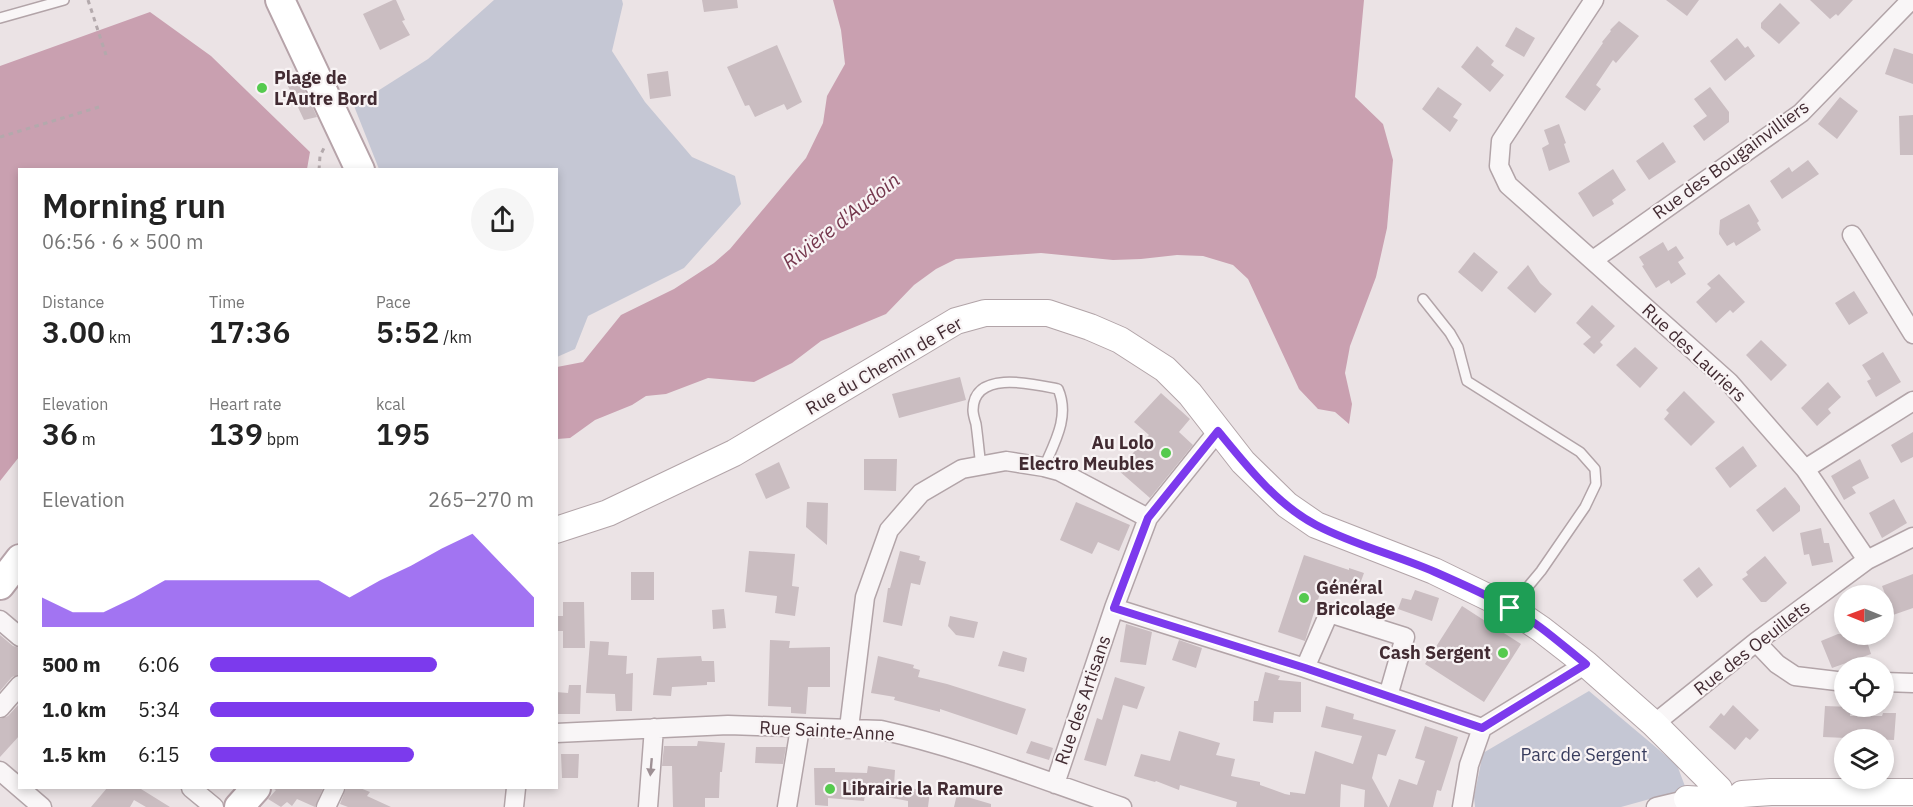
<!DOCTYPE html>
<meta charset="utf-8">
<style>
:root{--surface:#fff;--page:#f6f6f6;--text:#222;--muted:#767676;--accent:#7c3aed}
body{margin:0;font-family:"IBM Plex Sans",sans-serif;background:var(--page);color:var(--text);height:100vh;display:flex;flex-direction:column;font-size:22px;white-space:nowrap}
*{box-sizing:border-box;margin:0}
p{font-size:20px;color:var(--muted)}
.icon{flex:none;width:33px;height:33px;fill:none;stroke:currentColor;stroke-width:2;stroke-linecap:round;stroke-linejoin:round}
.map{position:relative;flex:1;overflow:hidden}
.sheet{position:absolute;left:18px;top:168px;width:540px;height:621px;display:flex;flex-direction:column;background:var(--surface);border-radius:0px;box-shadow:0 3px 9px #0003}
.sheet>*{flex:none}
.needle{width:39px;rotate:271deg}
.tools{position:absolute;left:1834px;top:585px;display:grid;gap:12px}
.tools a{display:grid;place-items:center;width:60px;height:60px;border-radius:50%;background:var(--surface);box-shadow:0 3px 9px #0003;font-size:30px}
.pin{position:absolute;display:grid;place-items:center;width:51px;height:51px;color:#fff;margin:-26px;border-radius:12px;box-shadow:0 3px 9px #0006}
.round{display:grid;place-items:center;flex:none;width:63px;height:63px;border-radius:32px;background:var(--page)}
.headline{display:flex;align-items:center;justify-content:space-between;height:102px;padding:0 24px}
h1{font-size:33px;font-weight:600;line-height:45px}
.stats{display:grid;grid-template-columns:repeat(3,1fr);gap:9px;height:102px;padding:6px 24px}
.stats div{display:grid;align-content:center}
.stats b{font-size:30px;font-weight:600}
.stats small{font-size:16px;font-weight:400}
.stats p{font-size:16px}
.chart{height:168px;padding:12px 24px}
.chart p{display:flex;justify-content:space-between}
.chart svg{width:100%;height:108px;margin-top:6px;fill:var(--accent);opacity:.7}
ul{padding:0 24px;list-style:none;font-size:20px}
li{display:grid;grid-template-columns:96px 72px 1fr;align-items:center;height:45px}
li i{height:15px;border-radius:8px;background:var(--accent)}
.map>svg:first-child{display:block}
.green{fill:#c5c7d4}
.water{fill:#c9a0b0}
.building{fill:#cabdc1}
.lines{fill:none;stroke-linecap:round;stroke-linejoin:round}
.lane-casing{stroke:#b2a4a8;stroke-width:12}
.street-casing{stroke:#b2a4a8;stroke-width:21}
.secondary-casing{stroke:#b2a4a8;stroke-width:28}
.primary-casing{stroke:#b6a3a9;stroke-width:32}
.path{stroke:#b3a9ac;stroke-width:3;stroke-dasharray:4.5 4.5;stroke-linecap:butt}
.lane{stroke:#f9f6f7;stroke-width:9}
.street{stroke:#f9f6f7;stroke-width:18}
.secondary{stroke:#fff;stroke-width:26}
.primary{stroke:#fff;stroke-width:28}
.oneway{fill:#9e9094}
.route-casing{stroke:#fff;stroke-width:12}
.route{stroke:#7c3aed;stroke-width:8}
.poi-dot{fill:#55ca4e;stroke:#f8f3f4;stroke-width:2}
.labels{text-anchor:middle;stroke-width:4.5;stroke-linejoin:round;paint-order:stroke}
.poi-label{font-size:18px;font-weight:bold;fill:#422b32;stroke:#f8f3f4;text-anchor:start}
.street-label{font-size:18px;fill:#422b32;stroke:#f8f3f4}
.park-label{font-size:18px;fill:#393d5e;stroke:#f8f3f4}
.water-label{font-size:20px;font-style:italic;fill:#75374d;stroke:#f8f3f4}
</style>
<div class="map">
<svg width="1913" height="807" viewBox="0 0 1913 807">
<rect width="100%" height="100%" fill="#ebe3e5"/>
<path class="green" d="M494,0H622L623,4L612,51L645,102L692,157L735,176L741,204L684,268L588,316L575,349L557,357L556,170L379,169L354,106L428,59Z
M1589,691L1677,765L1686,789L1621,807H1475L1474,797L1483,753Z"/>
<path class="water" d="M833,0H1364L1355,97L1383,124L1393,160L1387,228L1376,277L1350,346L1345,373L1352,404L1349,424L1335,412L1318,409L1299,389L1248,279L1233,265L1203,256L1177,255L1141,259L1113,260L1041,253L956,259L936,269L914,285L886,314L821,341L792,363L754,382L708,378L666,394L646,396L632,405L595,420L570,438L557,439V367L583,362L621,315L674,289L714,263L730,249L806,158L823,123L827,96L845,64L841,30Z
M150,12L211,56L310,152L307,169L20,170L19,457L0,481V66Z"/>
<path class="building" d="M393,0H396L405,20L402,21L410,35L380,50L363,14Z
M702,0H737L738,8L704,12Z
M1666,0H1699L1687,16Z
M1810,0H1853L1838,16L1836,14L1830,19Z
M1780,3L1800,23L1779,44L1761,28V23Z
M1619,21L1639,36L1616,63L1613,60L1596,85L1601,89L1585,111L1565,97L1603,43L1602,42L1611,31L1610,30Z
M1516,27L1535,38L1524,57L1505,46Z
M1737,38L1745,48L1748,46L1755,56L1725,81L1710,61Z
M777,45L802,102L787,110L784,104L755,117L749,105L745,106L727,67Z
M1477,46L1494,61L1491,65L1504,75L1490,92L1461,67Z
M1894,48L1913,54V84L1885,74Z
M668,71L671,96L650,99L647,74Z
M299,78L317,117L304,120L287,84Z
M1438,87L1462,104L1453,117L1458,120L1450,132L1422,109Z
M1710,87L1729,112V122L1704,141L1693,126L1707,116L1694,99Z
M1840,97L1858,111L1837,139L1818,124Z
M1913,115V155H1900L1899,116Z
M1559,124L1566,143L1564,144L1570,162L1549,171L1542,148L1549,144L1544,130Z
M1663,142L1676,162L1649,180L1636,161Z
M1808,160L1819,174L1782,199L1770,181L1789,167L1792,172Z
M1613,169L1626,190L1612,200L1614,204L1593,217L1578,193Z
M1749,204L1759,221L1757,223L1761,230L1736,246L1734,242L1727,246L1719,234L1720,220Z
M1663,242L1668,251L1676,246L1684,258L1678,262L1686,274L1671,284L1669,280L1656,288L1642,266L1644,265L1639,257Z
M1474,252L1498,272L1482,292L1458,272Z
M1528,265L1540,283L1552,294L1535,313L1507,288Z
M1719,274L1745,302L1733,313L1730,310L1716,323L1696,302L1711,288L1707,284Z
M1854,291L1868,313L1849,325L1835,303Z
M1592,305L1615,326L1600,342L1603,345L1594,354L1583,344L1591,337L1576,323Z
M1761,340L1787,365L1771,381L1746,355Z
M1635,347L1658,368L1640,388L1616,365Z
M1883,352L1901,382L1876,397L1867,381L1871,379L1862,365Z
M960,377L966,400L899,418L892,394Z
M1828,382L1841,397L1828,409L1831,413L1817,426L1801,408Z
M1684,391L1715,422L1691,446L1664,419L1669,413L1666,410Z
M1161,393L1190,419L1179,432L1193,445L1150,498L1118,470L1149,435L1134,422Z
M1913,432V457L1901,463L1891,445Z
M1743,446L1757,466L1730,488L1715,468Z
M864,459H897L896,491L864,490Z
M1860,459L1869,478L1852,487L1856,493L1844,500L1831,476Z
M779,462L790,488L766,499L755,474Z
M1785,487L1800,506V511L1773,532L1756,510Z
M1894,499L1907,523L1882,538L1869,513Z
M807,502L828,503L827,545L806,527Z
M1076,502L1130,525L1119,551L1098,542L1092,554L1060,540Z
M1821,528L1824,543H1829L1833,562L1812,566L1809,554L1804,555L1800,533Z
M749,551L795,554L792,586L799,587L795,616L775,613L777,596L745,592Z
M900,551L920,556L919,560L926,562L920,585L911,583L902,626L883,622L888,588H890Z
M1304,555L1349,570V568L1364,573L1356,595L1323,584L1305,641L1278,632Z
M1765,556L1787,583L1766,602H1761L1742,579L1748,575L1746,572Z
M1699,567L1713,585L1697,598L1683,580Z
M631,572H654V600H631Z
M1913,574V608L1893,615L1882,586Z
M1415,590L1439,598L1432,621L1398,609L1402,598L1411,600Z
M563,602H584L585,648H563V631H556V616H563Z
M1462,606L1521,644L1484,702L1425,664Z
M724,609L726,628L713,629L712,610Z
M950,616L978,622L974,638L956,635L948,626Z
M1126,624L1152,632L1146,665L1120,662Z
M1838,634L1865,635L1871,654L1832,668L1821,641Z
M0,635L13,646L20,648V674L12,677L0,691Z
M770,640L790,641L789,648L830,647V687H808L806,714L791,713V707L768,706Z
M1179,640L1202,648L1196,668L1172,660Z
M590,641L609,642L608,655L627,656L626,674L633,673L632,711H616L615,694L586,693Z
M1003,651L1027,658L1024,672L998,666Z
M701,656L702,661H714L715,682H707V685L672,687L671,696L653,695L657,658Z
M878,656L914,665L913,668L920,670L918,677L947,684L1026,709L1017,735L940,709V712L894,700L895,697L871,693Z
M1265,672L1280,676L1278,680L1301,682V712H1274L1273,723L1253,721L1254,701H1258Z
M1115,677L1145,687L1137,709L1123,705L1106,766L1084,760L1097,718L1102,720Z
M569,685H581L580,714H556V692L568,693Z
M20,703V735L0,757V719L8,716Z
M1733,705L1759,730L1750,740L1746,737L1735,750L1709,727L1721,713L1724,716Z
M1326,706L1354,714L1353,719L1396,730L1386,756L1378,754L1372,778L1388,807H1364L1365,790L1341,784L1340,807H1236L1237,802L1180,785L1179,790L1156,781L1155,782L1134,776L1141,754L1170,761L1179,731L1220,743L1216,755L1235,759L1231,776L1260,782V785L1285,794L1290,795V792L1305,794L1315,751L1353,764L1362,736L1321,727Z
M1825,706L1851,707L1850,716H1882L1883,713H1896L1894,740L1823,737Z
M1425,726L1458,737L1441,791L1437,790L1433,807H1389L1399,779L1417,785L1425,761L1415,758Z
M698,741L725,743L722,772H720L719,798H705V807H673L672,766H662L664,746H697Z
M1031,741L1053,748L1049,760L1026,753Z
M756,747H786L783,764L755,763Z
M561,754H579L578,778H562Z
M868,766L895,770L894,786L930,791L928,807H908V801L876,795V796L865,795L864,801L828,798V806L815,805L814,768H835V772L867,773Z
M107,788H142L141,789L170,807H146L134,800L130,807H91Z
M272,788H323L315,807L297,799L292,806L287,802L281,807L268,799L276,790Z
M346,788H360L370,792L367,796L391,807H348L340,804Z
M957,794L991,804V807H954Z"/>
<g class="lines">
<defs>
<path id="lane" d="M0,18L64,0
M1423,299L1450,333L1458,347L1467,381L1580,452L1595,469L1596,484L1585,507L1541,571L1512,606
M981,466C979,452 978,438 976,424C975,420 973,415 973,410C973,369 1034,384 1058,389C1070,416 1055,442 1044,467"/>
<path id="street" d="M1594,0L1501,141L1499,166L1508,185L1729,382L1805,469L1867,560
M1852,235L1913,334
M1593,260L1801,113L1911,0
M1805,469L1913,401
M1114,608L1305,668L1482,728L1586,664
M0,620L20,637
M1756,642L1777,664L1795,676L1845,682
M1305,668L1329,613L1405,637L1388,696
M1884,682L1913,683
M0,708L20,685
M1654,724L1756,642L1867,560L1913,537
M849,728L865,597L889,530L921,493L962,469L1006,461L1044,467L1059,471L1148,518
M556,733L728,725L881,730C963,748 1042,780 1122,807
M0,771L42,807
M1055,784L1114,608L1148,518L1218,431
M191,788L214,807
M326,807L335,788
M514,807L516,788
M648,807L654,728
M787,807L800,728
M1462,807L1469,765L1482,728
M1656,807L1698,797"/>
<path id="secondary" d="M556,530L608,513L734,453L956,321L985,313H1048L1090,327L1120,340L1165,369L1190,394L1243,462L1287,505L1316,525L1434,571L1510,608L1541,629L1586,664L1654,724L1719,789
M1742,794L1771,792H1913
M1687,799L1720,801L1726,807"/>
<path id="primary" d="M280,0L360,170
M0,585L20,559
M239,807L256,788"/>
</defs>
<use href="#lane" class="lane-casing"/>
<use href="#street" class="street-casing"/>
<use href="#secondary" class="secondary-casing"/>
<use href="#primary" class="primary-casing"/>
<path class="path" d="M88,0L106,55
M0,137L99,107
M319,170L320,156L325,146"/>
<use href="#lane" class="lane"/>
<use href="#street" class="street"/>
<use href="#secondary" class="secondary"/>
<use href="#primary" class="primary"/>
</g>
<defs><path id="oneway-solid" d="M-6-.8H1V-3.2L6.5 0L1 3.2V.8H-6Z" transform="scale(1.5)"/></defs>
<use class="oneway" href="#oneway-solid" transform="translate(651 767) rotate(95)"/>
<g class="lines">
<defs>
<path id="route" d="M1218,431C1246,465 1276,504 1316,525C1354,545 1396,555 1435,572C1460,583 1485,594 1509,607C1537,622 1561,644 1586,664L1482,728L1305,668L1114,608L1148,518Z"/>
</defs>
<use href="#route" class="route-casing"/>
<use href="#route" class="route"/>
</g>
<g class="poi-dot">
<circle cx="262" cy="88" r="6"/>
<circle cx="1166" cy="453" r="6"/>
<circle cx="1304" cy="598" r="6"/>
<circle cx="1503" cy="653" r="6"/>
<circle cx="830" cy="789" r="6"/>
</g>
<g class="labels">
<g class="poi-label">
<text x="274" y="84">Plage de<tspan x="274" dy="21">L'Autre Bord</tspan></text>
<text x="1154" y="449" text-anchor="end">Au Lolo<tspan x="1154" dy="21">Electro Meubles</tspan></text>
<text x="1316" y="594">Général<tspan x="1316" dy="21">Bricolage</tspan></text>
<text x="1491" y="659" text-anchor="end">Cash Sergent</text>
<text x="842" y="795">Librairie la Ramure</text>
</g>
<g class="street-label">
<text transform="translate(1731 160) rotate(-36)" y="6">Rue des Bougainvilliers</text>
<text transform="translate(1694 353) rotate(43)" y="6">Rue des Lauriers</text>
<text transform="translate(884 366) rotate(-30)" y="6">Rue du Chemin de Fer</text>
<text transform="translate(1752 648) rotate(-38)" y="6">Rue des Oeuillets</text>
<text transform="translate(1083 700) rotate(-71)" y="6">Rue des Artisans</text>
<text transform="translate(827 731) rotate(3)" y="6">Rue Sainte-Anne</text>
</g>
<g class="park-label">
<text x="1584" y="761">Parc de Sergent</text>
</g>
<g class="water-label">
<text transform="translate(841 221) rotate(-38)" y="7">Rivière d'Audoin</text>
</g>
</g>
</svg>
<div class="tools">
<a><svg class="needle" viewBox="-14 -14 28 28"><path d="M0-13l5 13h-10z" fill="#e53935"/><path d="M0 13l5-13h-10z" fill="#767676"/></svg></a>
<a><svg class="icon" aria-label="locate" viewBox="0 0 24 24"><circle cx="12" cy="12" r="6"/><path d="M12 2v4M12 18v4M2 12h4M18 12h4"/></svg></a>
<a><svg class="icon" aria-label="layers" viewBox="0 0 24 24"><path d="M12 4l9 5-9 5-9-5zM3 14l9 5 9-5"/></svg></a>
</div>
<div class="pin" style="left:1510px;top:608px;background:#1e9e55"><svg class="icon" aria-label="arrive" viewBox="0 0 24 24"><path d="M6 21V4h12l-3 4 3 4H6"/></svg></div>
<section class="sheet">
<div class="headline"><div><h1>Morning run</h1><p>06:56 · 6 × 500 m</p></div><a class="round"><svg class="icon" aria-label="share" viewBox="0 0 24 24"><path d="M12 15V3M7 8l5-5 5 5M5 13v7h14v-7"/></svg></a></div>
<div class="stats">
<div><p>Distance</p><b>3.00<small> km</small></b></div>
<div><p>Time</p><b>17:36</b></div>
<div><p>Pace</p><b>5:52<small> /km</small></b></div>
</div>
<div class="stats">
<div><p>Elevation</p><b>36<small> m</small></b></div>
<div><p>Heart rate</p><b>139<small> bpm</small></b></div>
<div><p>kcal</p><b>195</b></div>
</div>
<div class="chart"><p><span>Elevation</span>265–270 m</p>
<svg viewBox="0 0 160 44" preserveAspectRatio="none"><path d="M0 44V32L10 38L20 38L30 32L40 25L50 25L60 25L70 25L80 25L90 25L100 32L110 25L120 19L130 12L140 6L150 19L160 32V44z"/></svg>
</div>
<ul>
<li><b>500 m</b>6:06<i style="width:70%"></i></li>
<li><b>1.0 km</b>5:34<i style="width:100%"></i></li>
<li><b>1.5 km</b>6:15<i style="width:63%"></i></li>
</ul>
</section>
</div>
